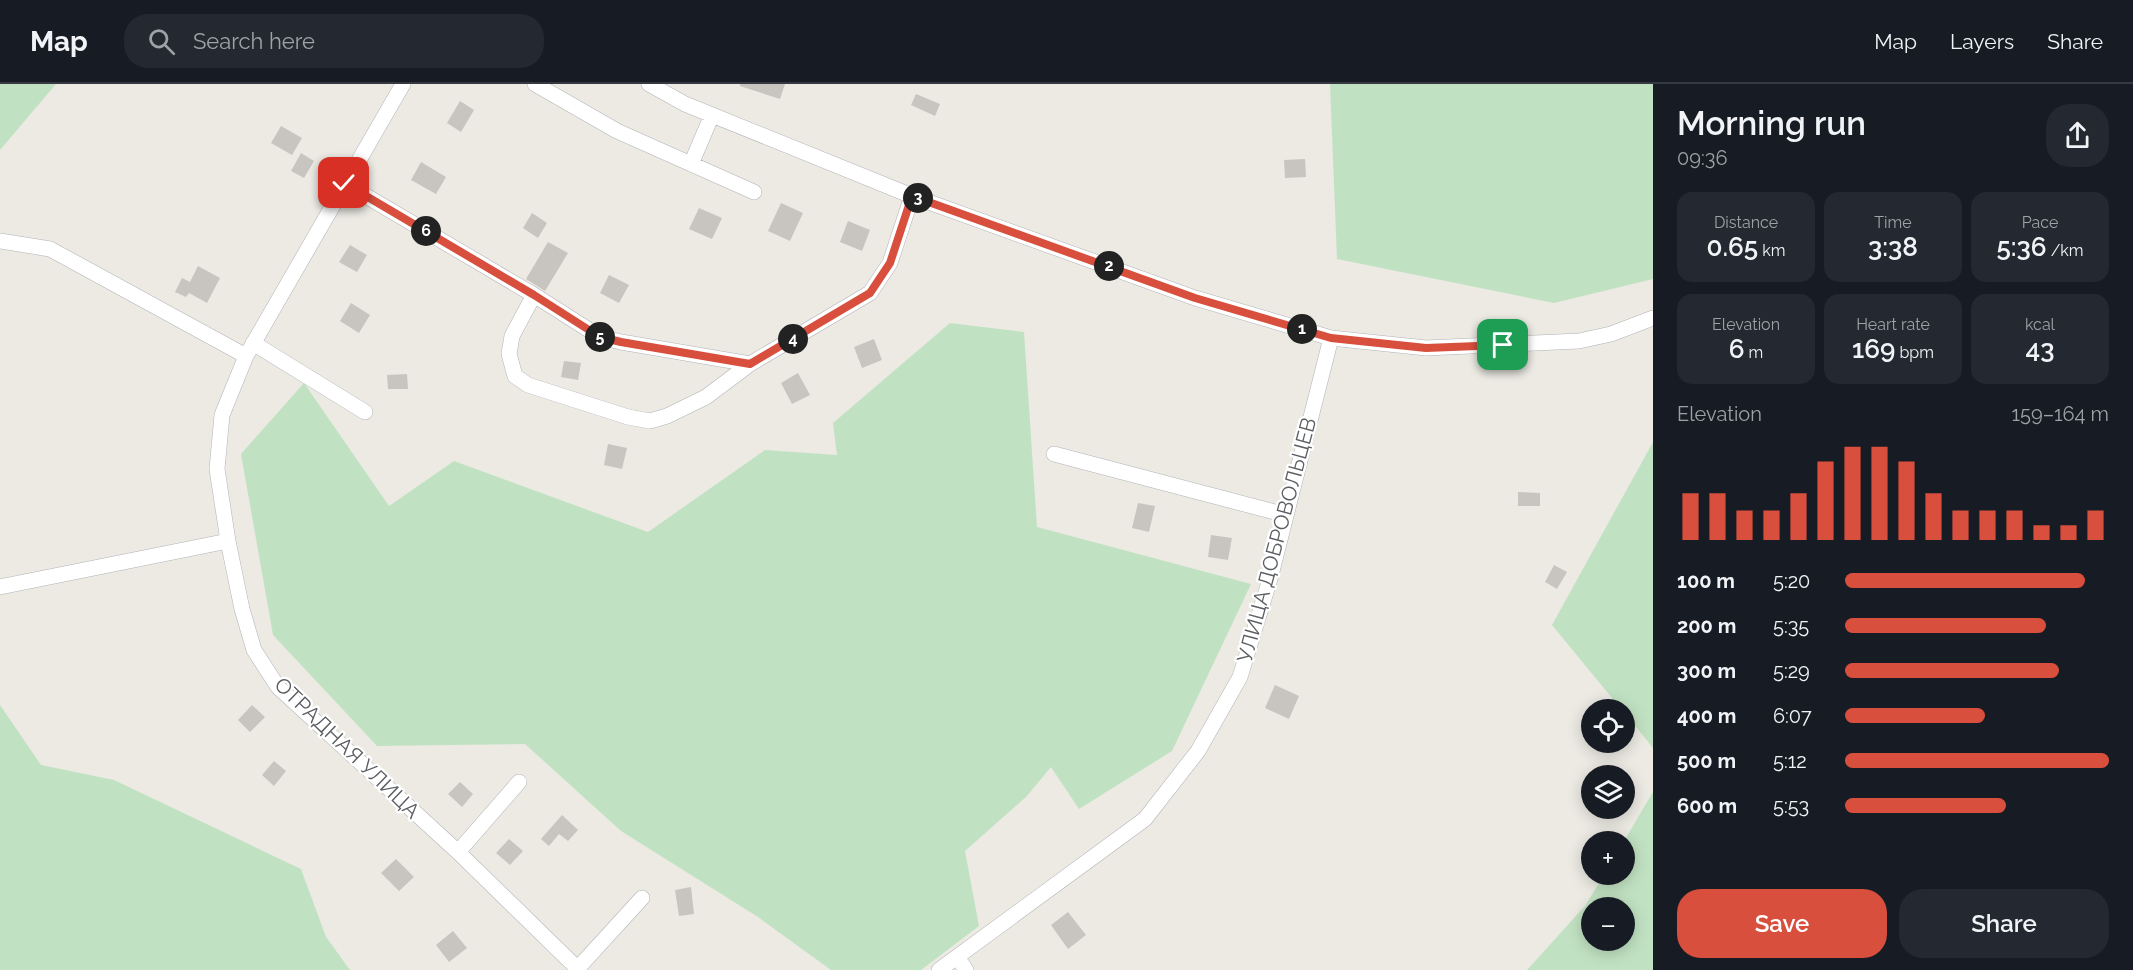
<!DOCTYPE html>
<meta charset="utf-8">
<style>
:root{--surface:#171b24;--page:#242831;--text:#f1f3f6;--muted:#9ea1a6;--line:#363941;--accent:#d84f3d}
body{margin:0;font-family:Raleway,sans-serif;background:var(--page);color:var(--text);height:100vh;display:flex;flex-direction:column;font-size:22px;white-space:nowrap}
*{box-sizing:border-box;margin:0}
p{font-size:20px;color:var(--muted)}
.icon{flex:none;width:33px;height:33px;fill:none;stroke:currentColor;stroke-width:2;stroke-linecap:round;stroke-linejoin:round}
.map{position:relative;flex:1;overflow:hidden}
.side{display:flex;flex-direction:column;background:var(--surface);width:480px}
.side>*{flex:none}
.buttons{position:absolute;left:1581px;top:615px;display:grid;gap:12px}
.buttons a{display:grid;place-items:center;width:54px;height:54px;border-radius:50%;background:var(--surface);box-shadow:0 3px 15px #0003;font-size:30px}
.pin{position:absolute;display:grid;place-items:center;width:51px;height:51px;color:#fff;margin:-26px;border-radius:12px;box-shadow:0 3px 9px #0006}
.km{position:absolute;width:30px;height:30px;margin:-15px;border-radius:50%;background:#222;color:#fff;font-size:16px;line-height:30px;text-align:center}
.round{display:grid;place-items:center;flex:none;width:63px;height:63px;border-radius:24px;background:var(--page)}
.overview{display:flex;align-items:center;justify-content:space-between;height:102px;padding:0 24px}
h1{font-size:33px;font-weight:600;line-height:45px}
.stats{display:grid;grid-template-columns:repeat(3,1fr);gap:9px;height:102px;padding:6px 24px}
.stats div{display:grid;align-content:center;border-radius:15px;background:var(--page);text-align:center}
.stats b{font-size:26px;font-weight:600}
.stats small{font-size:16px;font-weight:400}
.stats p{font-size:16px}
.chart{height:168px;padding:12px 24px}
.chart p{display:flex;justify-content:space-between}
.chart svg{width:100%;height:108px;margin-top:6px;stroke:var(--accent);stroke-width:6}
.action{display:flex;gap:12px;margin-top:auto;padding:12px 24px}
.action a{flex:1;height:69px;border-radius:24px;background:var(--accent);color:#fff;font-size:24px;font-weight:600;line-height:69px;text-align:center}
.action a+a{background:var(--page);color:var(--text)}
ul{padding:0 24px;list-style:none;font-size:20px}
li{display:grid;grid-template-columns:96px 72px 1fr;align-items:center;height:45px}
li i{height:15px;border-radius:8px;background:var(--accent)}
header{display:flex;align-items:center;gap:36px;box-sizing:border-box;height:84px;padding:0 30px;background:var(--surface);border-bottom:2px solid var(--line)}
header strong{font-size:28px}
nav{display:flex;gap:33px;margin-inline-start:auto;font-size:21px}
.search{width:420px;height:54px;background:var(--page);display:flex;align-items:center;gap:15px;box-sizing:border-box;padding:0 21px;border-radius:24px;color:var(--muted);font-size:22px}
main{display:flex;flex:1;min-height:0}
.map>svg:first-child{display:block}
.green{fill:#c1e2c2;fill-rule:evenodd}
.building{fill:#c8c5c0}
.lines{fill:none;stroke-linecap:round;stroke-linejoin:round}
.minor-casing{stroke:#b0b3b7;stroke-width:16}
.minor{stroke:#fff;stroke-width:15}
.route-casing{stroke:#fff;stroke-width:12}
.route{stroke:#d84f3d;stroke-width:8}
.labels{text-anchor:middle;stroke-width:4.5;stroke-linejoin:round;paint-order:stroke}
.street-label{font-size:21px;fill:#5b5e62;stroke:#fff}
</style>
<header>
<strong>Map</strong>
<div class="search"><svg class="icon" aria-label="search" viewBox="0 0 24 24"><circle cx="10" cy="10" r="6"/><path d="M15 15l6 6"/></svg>Search here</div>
<nav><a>Map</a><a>Layers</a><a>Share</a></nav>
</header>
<main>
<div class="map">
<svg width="1653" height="886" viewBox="0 0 1653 886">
<rect width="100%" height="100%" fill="#eceae3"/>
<path class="green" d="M0,0H56L0,66Z
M1330,0H1653V195L1554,219L1337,175Z
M950,239L1024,248L1037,443L1251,500L1172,667L1079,725L1051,683L1026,713L965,767L979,842L921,886H831L758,833L621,747L525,660L377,662L273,551L241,370L304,299L389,422L454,377L648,448L765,366L837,371L833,339Z
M1653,358V664L1625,629L1624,626L1621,625L1552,541Z
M0,621L41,681L114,696L301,785L326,853L350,886H0Z
M1653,708V886H1527L1585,822L1604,791L1624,790V757ZM1592,824H1624V856H1592Z"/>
<path class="building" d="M740,0H785L780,15L740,2Z
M916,10L940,20L935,32L911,21Z
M460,17L474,26L461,48L447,39Z
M281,42L302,54L292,71L271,59Z
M301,69L314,77L304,94L291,87Z
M1305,75L1306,93L1285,94L1284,76Z
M421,78L446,93L436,110L411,96Z
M781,119L803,129L790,157L768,147Z
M699,124L722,134L712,155L689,145Z
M532,129L547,139L538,154L523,144Z
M848,137L870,146L862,167L840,158Z
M548,158L568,169L545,207L526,195Z
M350,161L367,171L357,188L339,178Z
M198,182L220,194L207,219L189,209L186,213L175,208L182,194L190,198Z
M609,191L629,201L619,219L600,209Z
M351,219L370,231L359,249L340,237Z
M874,255L882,276L862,284L854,263Z
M564,277L581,279L578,296L561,293Z
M798,289L810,311L792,320L781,299Z
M407,290L408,305H388L387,291Z
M608,360L627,364L622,385L604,381Z
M1518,408L1540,409V422H1518Z
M1138,419L1155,422L1149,448L1132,444Z
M1211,451L1232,454L1228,476L1208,473Z
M1554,481L1567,488L1557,505L1545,498Z
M1275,601L1299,612L1289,635L1265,624Z
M252,621L265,633L250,648L238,636Z
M274,677L286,687L274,702L262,691Z
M460,698L473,710L462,723L448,710Z
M562,731L578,746L568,757L559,750L549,762L541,755Z
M509,755L523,767L510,781L496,769Z
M396,775L414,793L399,807L381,789Z
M691,803L694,830L679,832L675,806Z
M1068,828L1086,851L1068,865L1051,841Z
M453,847L467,864L449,878L436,861Z"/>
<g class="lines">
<defs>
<path id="minor" d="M403,0L246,272L222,331L217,385L228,457L242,525L254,566L278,603L458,768L579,886
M535,0L617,47L754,108
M649,0L685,20L912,112L1195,214L1331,254L1426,264L1579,257L1611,250L1653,234
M691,80L712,31
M344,99L534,211L600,253L621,258L750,280L870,209L890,179L912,112
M0,157L50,165L246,272
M534,211L512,252L509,270L515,292L528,301L628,333L650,337L667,332L706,313L750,280
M253,259L365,328
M1054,370L1286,431
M0,503L228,457
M458,768L519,698
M957,873L966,886
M578,884L642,814
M939,886L1145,735L1198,667L1240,593L1270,495L1331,254"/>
</defs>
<use href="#minor" class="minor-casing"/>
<use href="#minor" class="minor"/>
</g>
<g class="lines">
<defs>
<path id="route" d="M344,99L534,211L600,253L621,258L750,280L870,209L890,179L912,112L1195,214L1331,254L1426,264L1503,261"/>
</defs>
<use href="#route" class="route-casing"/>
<use href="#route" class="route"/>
</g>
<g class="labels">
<g class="street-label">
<text transform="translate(1277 456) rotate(-75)" y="7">УЛИЦА ДОБРОВОЛЬЦЕВ</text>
<text transform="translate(347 664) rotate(44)" y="7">ОТРАДНАЯ УЛИЦА</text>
</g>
</g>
</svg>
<div class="buttons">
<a><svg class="icon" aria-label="locate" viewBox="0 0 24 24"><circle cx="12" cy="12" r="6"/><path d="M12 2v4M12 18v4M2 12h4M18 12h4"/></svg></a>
<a><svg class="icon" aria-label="layers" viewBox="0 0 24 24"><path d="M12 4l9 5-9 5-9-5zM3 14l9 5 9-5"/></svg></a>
<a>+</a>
<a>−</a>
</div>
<div class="pin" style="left:1503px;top:261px;background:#1e9e55"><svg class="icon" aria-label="arrive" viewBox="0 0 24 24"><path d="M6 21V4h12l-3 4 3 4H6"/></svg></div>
<div class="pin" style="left:344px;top:99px;background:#d93025"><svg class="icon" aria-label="check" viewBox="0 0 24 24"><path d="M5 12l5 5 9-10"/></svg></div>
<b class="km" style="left:1302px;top:245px">1</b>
<b class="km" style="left:1109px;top:182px">2</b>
<b class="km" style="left:918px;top:114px">3</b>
<b class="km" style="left:793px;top:255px">4</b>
<b class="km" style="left:600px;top:253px">5</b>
<b class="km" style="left:426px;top:147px">6</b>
</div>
<section class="side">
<div class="overview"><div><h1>Morning run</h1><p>09:36</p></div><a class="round"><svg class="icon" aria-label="share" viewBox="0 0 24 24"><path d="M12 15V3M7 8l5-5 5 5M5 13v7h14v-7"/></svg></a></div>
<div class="stats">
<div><p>Distance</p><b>0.65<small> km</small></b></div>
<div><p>Time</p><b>3:38</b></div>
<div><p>Pace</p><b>5:36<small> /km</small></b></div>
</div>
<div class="stats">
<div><p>Elevation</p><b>6<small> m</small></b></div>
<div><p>Heart rate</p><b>169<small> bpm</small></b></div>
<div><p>kcal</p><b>43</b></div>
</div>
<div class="chart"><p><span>Elevation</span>159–164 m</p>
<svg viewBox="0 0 160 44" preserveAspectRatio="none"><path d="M5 44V25M15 44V25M25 44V32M35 44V32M45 44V25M55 44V12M65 44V6M75 44V6M85 44V12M95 44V25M105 44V32M115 44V32M125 44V32M135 44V38M145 44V38M155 44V32"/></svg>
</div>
<ul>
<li><b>100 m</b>5:20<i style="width:91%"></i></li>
<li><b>200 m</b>5:35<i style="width:76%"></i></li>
<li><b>300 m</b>5:29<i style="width:81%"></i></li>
<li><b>400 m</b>6:07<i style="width:53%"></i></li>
<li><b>500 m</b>5:12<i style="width:100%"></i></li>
<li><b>600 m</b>5:53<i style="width:61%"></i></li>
</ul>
<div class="action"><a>Save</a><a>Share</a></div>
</section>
</main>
